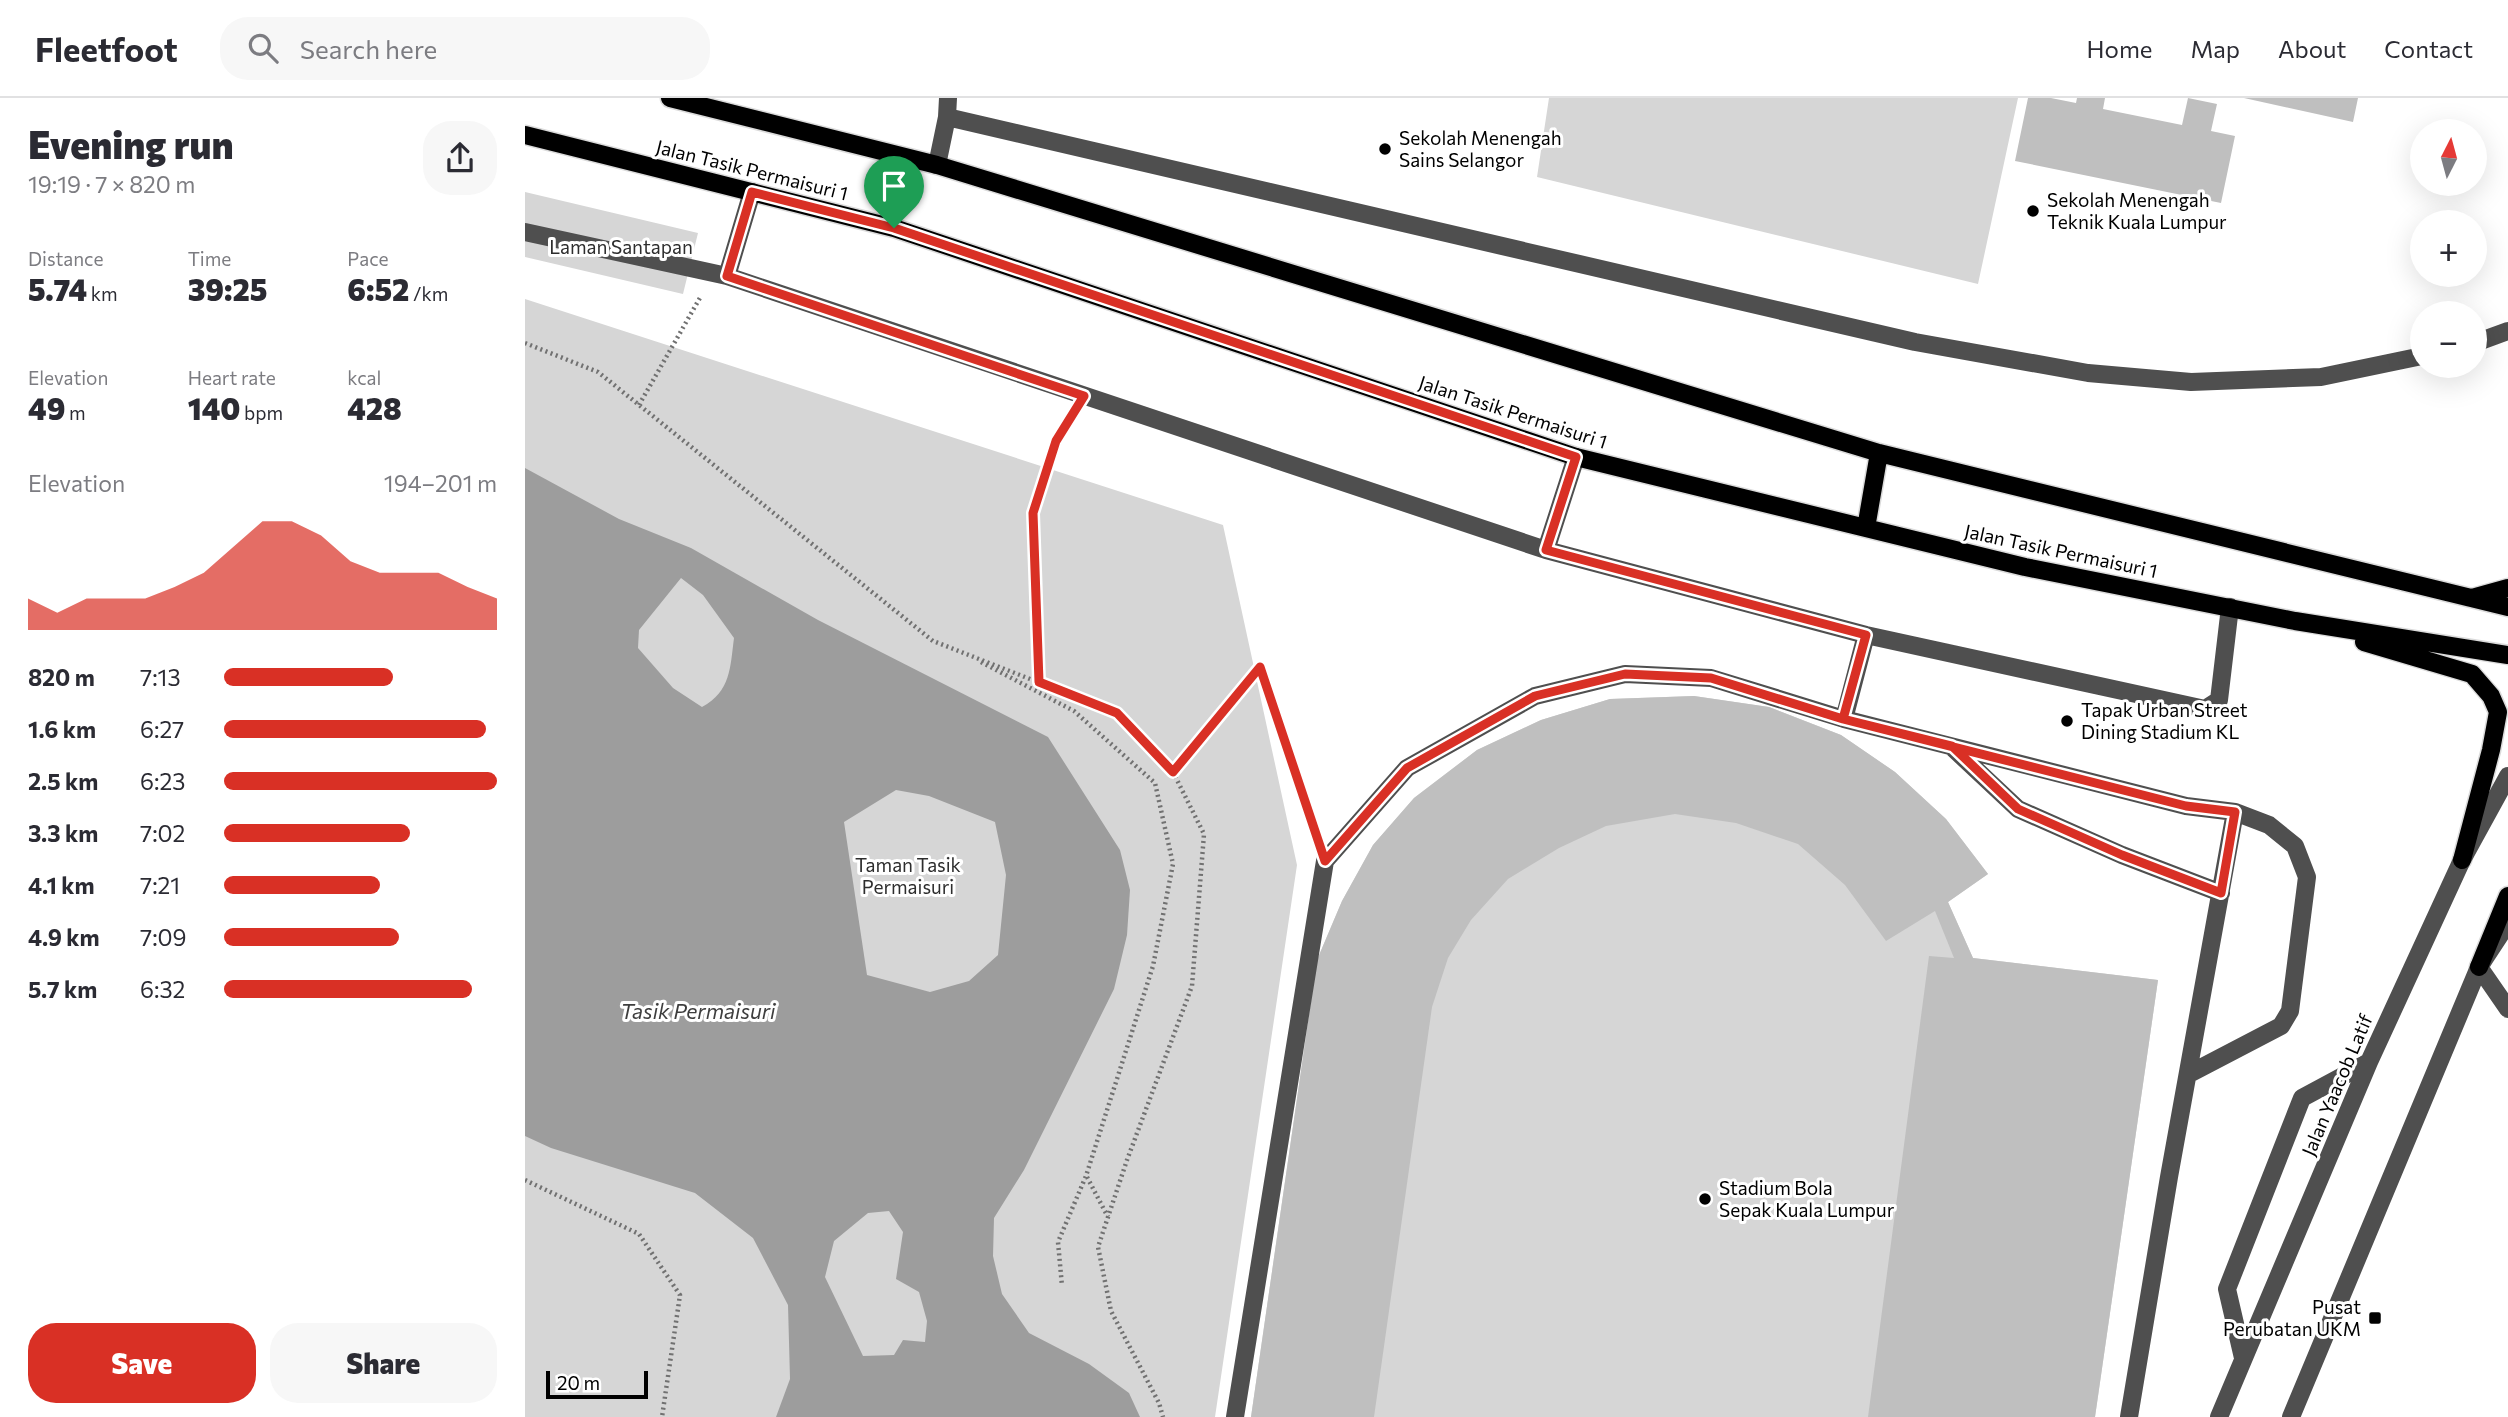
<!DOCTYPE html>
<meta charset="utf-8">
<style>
:root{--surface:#fff;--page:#f7f7f7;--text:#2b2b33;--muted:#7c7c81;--line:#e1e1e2;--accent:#d93025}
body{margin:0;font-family:Commissioner,sans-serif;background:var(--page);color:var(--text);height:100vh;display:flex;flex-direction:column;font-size:26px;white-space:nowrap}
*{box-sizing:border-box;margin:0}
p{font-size:23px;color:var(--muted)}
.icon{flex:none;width:38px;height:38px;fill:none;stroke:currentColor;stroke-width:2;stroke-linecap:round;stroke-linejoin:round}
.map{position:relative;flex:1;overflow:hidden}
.side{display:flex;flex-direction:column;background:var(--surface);width:525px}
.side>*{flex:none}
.needle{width:46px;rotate:6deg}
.tools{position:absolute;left:1885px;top:21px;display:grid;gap:14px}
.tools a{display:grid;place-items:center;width:77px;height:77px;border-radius:50%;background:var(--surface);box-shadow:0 7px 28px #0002;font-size:35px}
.scale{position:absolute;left:21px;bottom:18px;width:102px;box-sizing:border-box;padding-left:7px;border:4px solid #000;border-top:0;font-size:19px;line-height:24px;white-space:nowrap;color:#000;-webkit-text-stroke:5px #fff;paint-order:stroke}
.pin{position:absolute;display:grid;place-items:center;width:60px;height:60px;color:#fff;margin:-72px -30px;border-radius:50% 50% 50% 0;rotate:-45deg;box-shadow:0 0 7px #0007}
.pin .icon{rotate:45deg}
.round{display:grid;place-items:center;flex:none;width:74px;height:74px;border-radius:28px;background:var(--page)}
.overview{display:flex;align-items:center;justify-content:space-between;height:119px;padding:0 28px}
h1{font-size:38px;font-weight:800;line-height:52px}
.metrics{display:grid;grid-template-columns:repeat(3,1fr);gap:10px;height:119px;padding:7px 28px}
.metrics div{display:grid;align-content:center}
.metrics b{font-size:30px;font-weight:800}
.metrics small{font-size:19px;font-weight:400}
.metrics p{font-size:19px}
.chart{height:196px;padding:14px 28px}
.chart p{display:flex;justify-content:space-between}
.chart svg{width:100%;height:126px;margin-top:7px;fill:var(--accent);opacity:.7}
.primary-button{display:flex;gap:14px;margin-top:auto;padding:14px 28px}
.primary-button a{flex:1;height:80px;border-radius:28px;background:var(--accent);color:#fff;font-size:28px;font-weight:800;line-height:80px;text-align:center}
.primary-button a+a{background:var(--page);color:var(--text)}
ul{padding:0 28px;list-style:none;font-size:23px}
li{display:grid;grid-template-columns:112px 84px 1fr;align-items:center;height:52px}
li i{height:18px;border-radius:9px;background:var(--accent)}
header{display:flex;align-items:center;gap:42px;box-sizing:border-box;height:98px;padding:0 35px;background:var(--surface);border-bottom:2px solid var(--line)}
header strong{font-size:33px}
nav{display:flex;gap:38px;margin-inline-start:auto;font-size:24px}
.search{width:490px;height:63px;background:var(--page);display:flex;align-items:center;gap:18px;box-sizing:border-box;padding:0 24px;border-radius:28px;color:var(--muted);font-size:26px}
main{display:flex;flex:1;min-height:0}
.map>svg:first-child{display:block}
.green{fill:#d6d6d6}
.water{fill:#9d9d9d;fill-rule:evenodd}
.building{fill:#bfbfbf}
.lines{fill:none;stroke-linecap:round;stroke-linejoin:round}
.major-casing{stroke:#dbdbdb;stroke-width:21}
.path{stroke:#717171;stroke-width:4.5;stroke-dasharray:2 3.5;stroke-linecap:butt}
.minor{stroke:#4f4f4f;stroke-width:18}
.major{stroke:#000;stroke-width:18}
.route-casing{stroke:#fff;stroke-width:14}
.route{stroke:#d93025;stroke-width:9}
.poi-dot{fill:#000;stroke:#fff;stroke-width:2.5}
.labels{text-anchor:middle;stroke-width:6;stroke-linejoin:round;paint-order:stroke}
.poi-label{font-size:19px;fill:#000;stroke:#fff;text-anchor:start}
.street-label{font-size:19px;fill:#000;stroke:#fff}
.park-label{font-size:19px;fill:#2d2d2d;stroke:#fff}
.water-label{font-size:21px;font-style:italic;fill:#3e3e3e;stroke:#fff}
</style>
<header>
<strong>Fleetfoot</strong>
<div class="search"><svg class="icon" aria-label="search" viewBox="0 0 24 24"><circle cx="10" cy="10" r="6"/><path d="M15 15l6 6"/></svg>Search here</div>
<nav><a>Home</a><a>Map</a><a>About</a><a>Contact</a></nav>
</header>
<main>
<section class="side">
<div class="overview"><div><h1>Evening run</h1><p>19:19 · 7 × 820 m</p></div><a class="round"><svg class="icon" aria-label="share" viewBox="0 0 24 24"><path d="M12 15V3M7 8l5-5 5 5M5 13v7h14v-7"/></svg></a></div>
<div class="metrics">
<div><p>Distance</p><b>5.74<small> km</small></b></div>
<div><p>Time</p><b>39:25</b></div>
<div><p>Pace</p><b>6:52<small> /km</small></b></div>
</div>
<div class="metrics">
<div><p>Elevation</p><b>49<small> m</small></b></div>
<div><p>Heart rate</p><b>140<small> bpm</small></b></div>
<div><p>kcal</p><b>428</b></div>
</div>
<div class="chart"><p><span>Elevation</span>194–201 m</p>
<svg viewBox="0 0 160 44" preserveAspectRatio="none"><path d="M0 44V33L10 38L20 33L30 33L40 33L50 29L60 24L70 15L80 6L90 6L100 11L110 20L120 24L130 24L140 24L150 29L160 33V44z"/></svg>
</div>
<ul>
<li><b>820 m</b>7:13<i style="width:62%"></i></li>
<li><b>1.6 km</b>6:27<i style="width:96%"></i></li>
<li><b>2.5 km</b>6:23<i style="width:100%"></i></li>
<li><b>3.3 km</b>7:02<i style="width:68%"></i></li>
<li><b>4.1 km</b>7:21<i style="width:57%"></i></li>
<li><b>4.9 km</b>7:09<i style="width:64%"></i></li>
<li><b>5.7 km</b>6:32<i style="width:91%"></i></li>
</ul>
<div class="primary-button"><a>Save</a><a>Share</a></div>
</section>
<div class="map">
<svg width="1983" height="1319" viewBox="0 0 1983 1319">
<rect width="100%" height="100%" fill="#fff"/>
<path class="green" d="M1024,0H1493L1453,186L1012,79Z
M0,94L173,135L158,196L0,159Z
M0,201L698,427L772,767L690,1319H0Z
M1169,598L1244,609L1316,637L1370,674L1421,721L1463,776L1423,804L1448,860L1633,882L1570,1319H726L792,862L817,803L848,747L889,700L952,652L1016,622L1085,601Z"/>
<path class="water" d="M0,370L94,421L166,450L293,522L523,639L595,752L605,792L602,837L589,891L499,1072L469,1120L468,1158L477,1196L504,1235L564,1266L604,1295L615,1319H251L265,1281L263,1207L228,1140L170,1095L26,1050L0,1038ZM156,480L178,497L209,540C205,570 206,593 177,609L148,590L113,550L114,532ZM371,692L404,698L470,724L481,777L473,857L444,883L405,894L342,877L319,724ZM364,1113L378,1134L371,1181L394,1194L402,1223L400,1244L378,1242L369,1257L338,1258L300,1179L309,1143L343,1115Z"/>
<path class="building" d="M1503,0H1526L1551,5L1552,0H1580L1578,11L1657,27L1663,0L1692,6L1686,33L1710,38L1696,105L1490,63Z
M1719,0H1833L1828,24Z
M1169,598L1244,609L1316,637L1370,674L1421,721L1463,776L1423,804L1448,860L1633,882L1570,1319H1343L1404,858L1429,860L1410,813L1361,843L1320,787L1273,746L1211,725L1150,716L1081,728L1034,750L983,781L946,822L923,860L907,909L849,1319H726L792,862L817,803L848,747L889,700L952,652L1016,622L1085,601Z"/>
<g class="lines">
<defs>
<path id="major" d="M145,0L412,67L1354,355L1983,509
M0,37L369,130L1051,359L1500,469L1770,523L1983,557
M1341,430L1354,355
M1947,500L1983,490
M1839,544L1947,576L1966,598L1973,614L1966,652L1937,762
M1954,869L1983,798"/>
</defs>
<use href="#major" class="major-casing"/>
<path class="path" d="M0,245L73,274L408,543L592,615L648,674L679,736L667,888L602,1062L573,1149L586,1213L634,1305L638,1319
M114,307L176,198
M456,564L549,613L630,685L648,766L628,868L561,1078L533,1144L537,1188
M514,584L508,415L531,343L545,320
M648,674L735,569L791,735
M562,1079L583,1119
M0,1082L114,1136L155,1197L137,1319"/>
<path class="minor" d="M422,19L423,0
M412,67L422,19L1390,244L1563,275L1666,284L1796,279L1897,258
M0,134L202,178L1021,452L1341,537L1680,611L1694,602L1705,509
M202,178L227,94
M1950,245L1983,233
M1021,452L1051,359
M1319,621L1341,537
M1429,651L1493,711L1597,757L1696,795
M1954,869L1983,911
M1718,1260L1702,1191L1777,1000L1844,964
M710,1319L800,763L882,670L1010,598L1100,576L1186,580L1319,621L1661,708L1710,714L1744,727L1770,748L1782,779L1765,913L1756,928L1664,976
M1604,1319L1644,1079L1710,714
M1694,1319L1844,964L1937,762L1983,678
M1766,1319L1954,869L1983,825"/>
<use href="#major" class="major"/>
</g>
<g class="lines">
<defs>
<path id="route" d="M369,130L227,94L202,178L559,298L531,343L508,415L514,584L592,615L648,674L735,569L800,763L882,670L1010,598L1100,576L1186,580L1318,621L1661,708L1710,714L1696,795L1597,757L1493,711L1427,648L1318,621L1341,537L1021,452L1051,359L369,130"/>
</defs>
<use href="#route" class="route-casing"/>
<use href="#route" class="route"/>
</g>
<g class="poi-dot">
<circle cx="860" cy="51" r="7"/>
<circle cx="1508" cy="113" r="7"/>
<circle cx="1542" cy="623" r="7"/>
<circle cx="1180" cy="1101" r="7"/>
<rect x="1843" y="1213" width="14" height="14" rx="3.5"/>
</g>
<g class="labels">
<g class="poi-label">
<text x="874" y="47">Sekolah Menengah<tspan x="874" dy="22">Sains Selangor</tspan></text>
<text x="1522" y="109">Sekolah Menengah<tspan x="1522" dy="22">Teknik Kuala Lumpur</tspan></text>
<text x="1556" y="619">Tapak Urban Street<tspan x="1556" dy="22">Dining Stadium KL</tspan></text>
<text x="1194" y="1097">Stadium Bola<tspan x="1194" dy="22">Sepak Kuala Lumpur</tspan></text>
<text x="1836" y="1216" text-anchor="end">Pusat<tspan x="1836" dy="22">Perubatan UKM</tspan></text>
</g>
<g class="street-label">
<text transform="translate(227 72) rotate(14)" y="7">Jalan Tasik Permaisuri 1</text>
<text transform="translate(988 314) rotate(18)" y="7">Jalan Tasik Permaisuri 1</text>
<text transform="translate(1536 453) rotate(12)" y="7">Jalan Tasik Permaisuri 1</text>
<text transform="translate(1812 987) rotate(-67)" y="7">Jalan Yaacob Latif</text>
</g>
<g class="park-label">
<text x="96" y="156">Laman Santapan</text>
<text x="383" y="774">Taman Tasik<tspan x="383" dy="22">Permaisuri</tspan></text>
</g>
<g class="water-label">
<text x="173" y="921">Tasik Permaisuri</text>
</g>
</g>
</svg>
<div class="tools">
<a><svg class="needle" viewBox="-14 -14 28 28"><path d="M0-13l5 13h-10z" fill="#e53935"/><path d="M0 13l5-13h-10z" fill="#7c7c81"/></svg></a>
<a>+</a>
<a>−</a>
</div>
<div class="scale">20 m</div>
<div class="pin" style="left:369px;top:130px;background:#1e9e55"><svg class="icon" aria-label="arrive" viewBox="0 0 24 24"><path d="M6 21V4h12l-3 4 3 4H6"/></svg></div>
</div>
</main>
